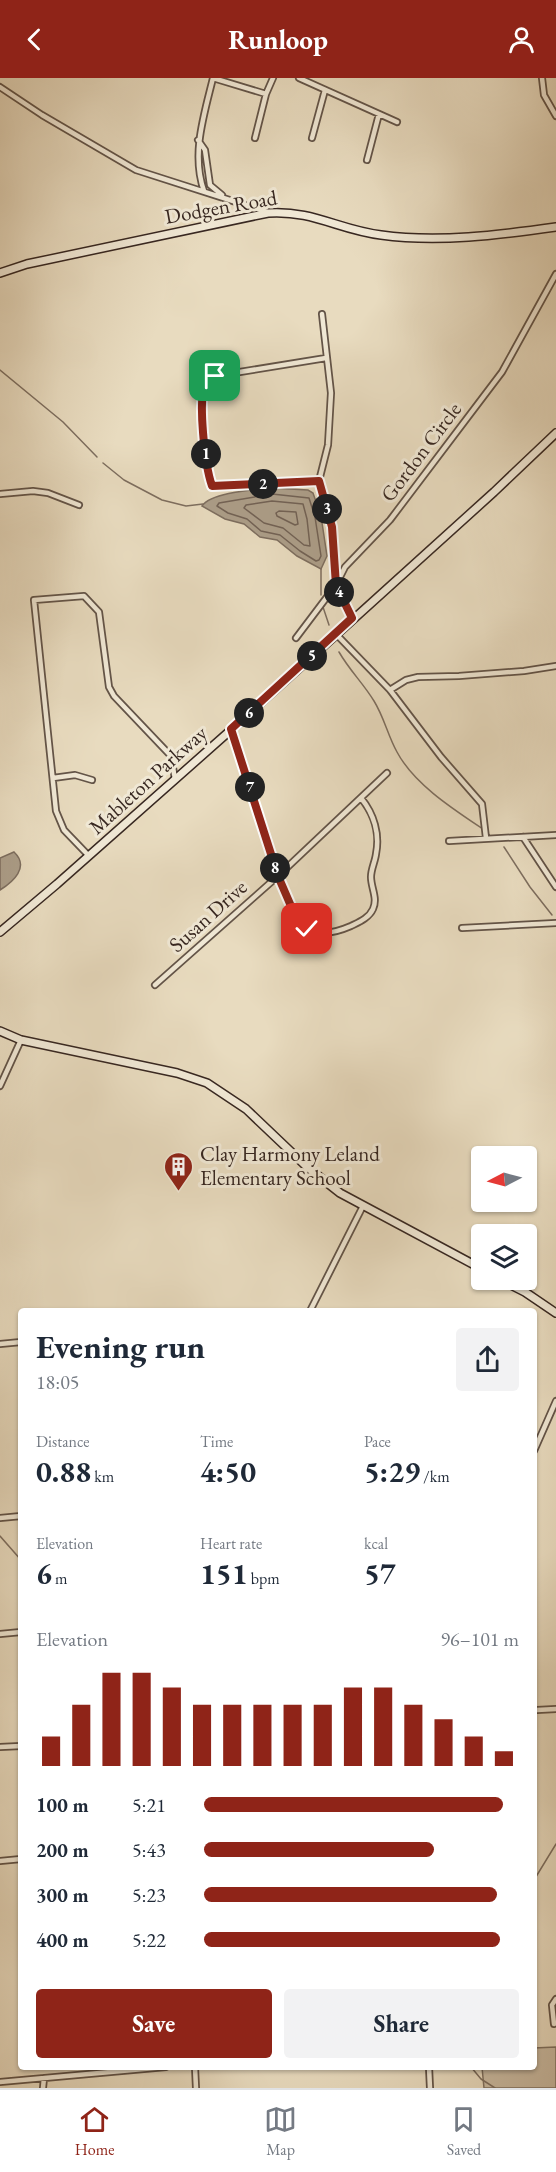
<!DOCTYPE html>
<meta charset="utf-8">
<style>
:root{--surface:#fff;--page:#f2f2f3;--text:#1f2937;--muted:#747a83;--line:#e0e1e3;--accent:#8f2418}
body{margin:0;font-family:"EB Garamond",serif;background:var(--page);color:var(--text);height:100vh;display:flex;flex-direction:column;font-size:22px;white-space:nowrap}
*{box-sizing:border-box;margin:0}
p{font-size:20px;color:var(--muted)}
.icon{flex:none;width:33px;height:33px;fill:none;stroke:currentColor;stroke-width:2;stroke-linecap:round;stroke-linejoin:round}
.map{position:relative;flex:1;overflow:hidden}
.panel{position:absolute;left:18px;top:1230px;width:519px;height:762px;display:flex;flex-direction:column;background:var(--surface);border-radius:6px;box-shadow:0 2px 4px #0004}
.panel>*{flex:none}
.needle{width:39px;rotate:264deg}
.fabs{position:absolute;left:471px;top:1068px;display:grid;gap:12px}
.fabs a{display:grid;place-items:center;width:66px;height:66px;border-radius:6px;background:var(--surface);box-shadow:0 2px 4px #0004;font-size:30px}
.pin{position:absolute;display:grid;place-items:center;width:51px;height:51px;color:#fff;margin:-26px;border-radius:12px;box-shadow:0 3px 9px #0006}
.km{position:absolute;width:30px;height:30px;margin:-15px;border-radius:50%;background:#222;color:#fff;font-size:16px;line-height:30px;text-align:center}
.round{display:grid;place-items:center;flex:none;width:63px;height:63px;border-radius:6px;background:var(--page)}
.overview{display:flex;align-items:center;justify-content:space-between;height:102px;padding:0 18px}
h1{font-size:33px;font-weight:700;line-height:45px}
.metrics{display:grid;grid-template-columns:repeat(3,1fr);gap:9px;height:102px;padding:6px 18px}
.metrics div{display:grid;align-content:center}
.metrics b{font-size:30px;font-weight:700}
.metrics small{font-size:16px;font-weight:400}
.metrics p{font-size:16px}
.chart{height:168px;padding:12px 18px}
.chart p{display:flex;justify-content:space-between}
.chart svg{width:100%;height:108px;margin-top:6px;stroke:var(--accent);stroke-width:6}
.action{display:flex;gap:12px;margin-top:auto;padding:12px 18px}
.action a{flex:1;height:69px;border-radius:6px;background:var(--accent);color:#fff;font-size:24px;font-weight:700;line-height:69px;text-align:center}
.action a+a{background:var(--page);color:var(--text)}
ul{padding:0 18px;list-style:none;font-size:20px}
li{display:grid;grid-template-columns:96px 72px 1fr;align-items:center;height:45px}
li i{height:15px;border-radius:8px;background:var(--accent)}
header{display:flex;justify-content:space-between;align-items:center;height:78px;padding:0 18px;background:var(--accent);color:#fff;font-size:27px;font-weight:700}
.menu{display:flex;justify-content:space-around;align-items:center;height:84px;border-top:2px solid var(--line);background:var(--surface);font-size:16px;color:var(--muted)}
.menu a{display:grid;justify-items:center;gap:3px}
.menu .selected{color:var(--accent)}
.map>svg:first-child{display:block}
.green{fill:#cabca4;stroke:#807262;stroke-width:1.5}
.water{fill:#ac9e89;stroke:#7d6e5f;stroke-width:1.5}
.lines{fill:none;stroke-linecap:round;stroke-linejoin:round}
.shore{stroke:#726255;stroke-width:1.5}
.stream{stroke:#7d6e5f;stroke-width:1.5}
.street-casing{stroke:#635448;stroke-width:8}
.secondary-casing{stroke:#372721;stroke-width:10}
.street{stroke:#f0e8d5;stroke-width:4.5}
.secondary{stroke:#f0e8d5;stroke-width:7}
.route-casing{stroke:#fff;stroke-width:12}
.route{stroke:#8f2418;stroke-width:8}
.labels{text-anchor:middle;stroke-width:6;stroke-linejoin:round;paint-order:stroke}
.street-label{font-size:21px;fill:#372721;stroke:#f0e8d5}
.poi-label{font-size:21px;fill:#372721;stroke:#f0e8d5;text-anchor:start}
</style>
<header><svg class="icon" aria-label="back" viewBox="0 0 24 24"><path d="M15 5l-7 7 7 7"/></svg>Runloop<svg class="icon" aria-label="person" viewBox="0 0 24 24"><circle cx="12" cy="8" r="4"/><path d="M4 21q1-7 8-7t8 7"/></svg></header>
<div class="map">
<svg width="556" height="2010" viewBox="0 0 556 2010">
<rect width="100%" height="100%" fill="#e8dbbf"/>
<filter id="stains"><feTurbulence type="fractalNoise" baseFrequency=".00333" numOctaves="4"/><feColorMatrix values="0 0 0 0 .2 0 0 0 0 .09 0 0 0 0 .02 0 0 0 .5 -.17"/></filter>
<radialGradient id="worn" r=".72"><stop offset=".6" stop-color="#630" stop-opacity="0"/><stop offset="1" stop-color="#630" stop-opacity=".3"/></radialGradient>
<path class="green" d="M556,1969V2010H484L482,1989H534V1970Z"/>
<path class="water" d="M272,410L308,412L313,415L321,438L327,478L321,491L297,478L277,462L260,459L244,446L225,441L202,428C212,414 254,412 272,410Z
M14,774C30,789 13,804 0,812V780Z"/>
<g class="lines">
<path class="shore" d="M272,416L309,420L315,439L321,478L319,482L316,483L300,473L280,457L261,453L247,441L228,435L217,428L219,425Z
M272,423L303,426L307,441L310,468L304,467L283,450L264,445L244,430L246,427Z
M279,433L296,434L298,446L295,447L277,438L276,435Z"/>
<path class="stream" d="M0,292L63,344L97,379
M103,385L124,402L162,422L186,428L203,426
M321,517V491
M323,529L329,547
M339,574C350,593 363,605 374,623C384,639 388,658 397,674C414,706 453,731 483,751
M504,769L530,809L552,837
M0,1458L21,1482
M534,1802L556,1766
M471,1989L481,2001L495,2010"/>
<defs>
<path id="street" d="M213,0L266,16
M299,0L397,44
M542,0L544,17L556,38
M0,9L42,37L136,92L267,134
M255,60L266,16L273,0
M312,60L325,12
M198,62L205,72L210,107L222,117
M367,82L379,36
M204,113C191,76 204,37 213,0
M322,236L331,315L328,367L319,403L332,449L336,507L352,540
M319,403L216,409L212,408C205,388 197,320 206,302L215,298L326,280
M0,416L33,413L48,415L79,427
M335,555L390,612L441,679L482,726L486,760
M296,560L336,507L345,489L390,442L502,294L556,196
M390,612L406,602L418,599L459,598L524,593L556,588
M232,651L286,819C301,852 314,864 351,848C359,844 369,840 373,831C378,820 371,810 371,799C371,791 375,784 376,776C380,756 374,736 361,720
M53,700L75,697L92,702
M523,759L556,809
M449,763L556,757
M89,778L64,752L56,733L34,522L84,518L99,534L109,609L114,618L171,678L175,701
M462,850L556,845
M155,907L278,798L387,695
M0,1008L21,962
M310,1233L363,1128
M0,1266L21,1264
M534,1373L556,1323
M0,1440L21,1438
M0,1556L21,1554
M537,1632L556,1631
M0,1669L21,1668
M0,1783L21,1781
M554,1946L552,1927L556,1921
M195,1989L196,2010
M429,1989L430,2010
M0,2004L166,1989
M43,2010L44,2000"/>
<path id="secondary" d="M0,195L27,186L268,135C313,132 339,152 381,157C438,165 499,157 556,149
M0,854L57,806L232,651L494,414L556,355
M0,953L21,962L177,995L207,1005L246,1031L307,1089L340,1115L482,1191
M501,1202L525,1214L556,1235"/>
</defs>
<use href="#street" class="street-casing"/>
<use href="#secondary" class="secondary-casing"/>
<use href="#street" class="street"/>
<use href="#secondary" class="secondary"/>
</g>
<g class="lines">
<defs>
<path id="route" d="M215,298L206,302C197,320 205,388 212,408L319,403L332,449L336,507L352,540L231,651L278,798L297,842L307,851"/>
</defs>
<use href="#route" class="route-casing"/>
<use href="#route" class="route"/>
</g>
<defs>
<symbol id="building-pin" viewBox="-11 -11 22 30"><path d="M0 17L-7.5 6A9.5 9.5 0 1 1 7.5 6Z" fill="#8f2418" stroke="#f0e8d5"/><path d="M-4-6H4V6H1V3H-1V6H-4ZM-2.5-4.3h1.7v1.8h-1.7ZM.8-4.3h1.7v1.8H.8ZM-2.5-1h1.7V.8h-1.7ZM.8-1h1.7V.8H.8Z" fill="#fff"/></symbol>
</defs>
<g fill-rule="evenodd">
<use href="#building-pin" x="162" y="1072" width="33" height="45"/>
</g>
<g class="labels">
<g class="street-label">
<text transform="translate(221 129) rotate(-10)" y="7">Dodgen Road</text>
<text transform="translate(421 374) rotate(-53)" y="7">Gordon Circle</text>
<text transform="translate(148 702) rotate(-42)" y="7">Mableton Parkway</text>
<text transform="translate(208 838) rotate(-42)" y="7">Susan Drive</text>
</g>
<g class="poi-label">
<text x="200" y="1083">Clay Harmony Leland<tspan x="200" dy="24">Elementary School</tspan></text>
</g>
</g>
<rect width="100%" height="100%" filter="url(#stains)"/>
<rect width="100%" height="100%" fill="url(#worn)"/>
</svg>
<div class="fabs">
<a><svg class="needle" viewBox="-14 -14 28 28"><path d="M0-13l5 13h-10z" fill="#e53935"/><path d="M0 13l5-13h-10z" fill="#747a83"/></svg></a>
<a><svg class="icon" aria-label="layers" viewBox="0 0 24 24"><path d="M12 4l9 5-9 5-9-5zM3 14l9 5 9-5"/></svg></a>
</div>
<div class="pin" style="left:215px;top:298px;background:#1e9e55"><svg class="icon" aria-label="arrive" viewBox="0 0 24 24"><path d="M6 21V4h12l-3 4 3 4H6"/></svg></div>
<div class="pin" style="left:307px;top:851px;background:#d93025"><svg class="icon" aria-label="check" viewBox="0 0 24 24"><path d="M5 12l5 5 9-10"/></svg></div>
<b class="km" style="left:206px;top:376px">1</b>
<b class="km" style="left:263px;top:406px">2</b>
<b class="km" style="left:327px;top:431px">3</b>
<b class="km" style="left:339px;top:514px">4</b>
<b class="km" style="left:312px;top:578px">5</b>
<b class="km" style="left:249px;top:635px">6</b>
<b class="km" style="left:250px;top:709px">7</b>
<b class="km" style="left:275px;top:790px">8</b>
<section class="panel">
<div class="overview"><div><h1>Evening run</h1><p>18:05</p></div><a class="round"><svg class="icon" aria-label="share" viewBox="0 0 24 24"><path d="M12 15V3M7 8l5-5 5 5M5 13v7h14v-7"/></svg></a></div>
<div class="metrics">
<div><p>Distance</p><b>0.88<small> km</small></b></div>
<div><p>Time</p><b>4:50</b></div>
<div><p>Pace</p><b>5:29<small> /km</small></b></div>
</div>
<div class="metrics">
<div><p>Elevation</p><b>6<small> m</small></b></div>
<div><p>Heart rate</p><b>151<small> bpm</small></b></div>
<div><p>kcal</p><b>57</b></div>
</div>
<div class="chart"><p><span>Elevation</span>96–101 m</p>
<svg viewBox="0 0 160 44" preserveAspectRatio="none"><path d="M5 44V32M15 44V19M25 44V6M35 44V6M45 44V12M55 44V19M65 44V19M75 44V19M85 44V19M95 44V19M105 44V12M115 44V12M125 44V19M135 44V25M145 44V32M155 44V38"/></svg>
</div>
<ul>
<li><b>100 m</b>5:21<i style="width:95%"></i></li>
<li><b>200 m</b>5:43<i style="width:73%"></i></li>
<li><b>300 m</b>5:23<i style="width:93%"></i></li>
<li><b>400 m</b>5:22<i style="width:94%"></i></li>
</ul>
<div class="action"><a>Save</a><a>Share</a></div>
</section>
</div>
<nav class="menu">
<a class="selected"><svg class="icon" aria-label="home" viewBox="0 0 24 24"><path d="M3 11l9-7 9 7M6 9v11h12V9"/></svg>Home</a>
<a><svg class="icon" aria-label="map" viewBox="0 0 24 24"><path d="M3 6l6-2 6 2 6-2v14l-6 2-6-2-6 2zM9 4v14M15 6v14"/></svg>Map</a>
<a><svg class="icon" aria-label="saved" viewBox="0 0 24 24"><path d="M7 4h10v16l-5-4-5 4z"/></svg>Saved</a>
</nav>
